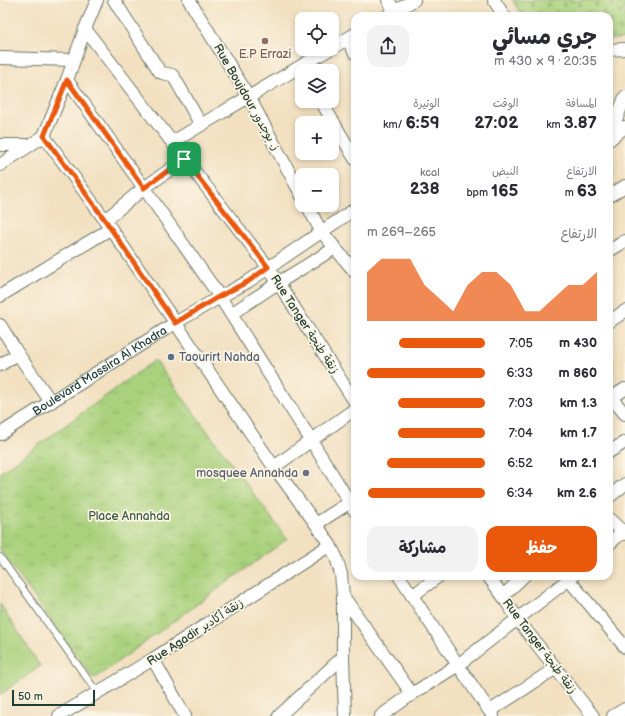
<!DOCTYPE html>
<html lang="ar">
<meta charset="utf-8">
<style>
:root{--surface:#fff;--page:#f2f2f3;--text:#2b2b33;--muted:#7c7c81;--accent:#ea580c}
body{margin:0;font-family:"Balsamiq Sans","Playpen Sans Arabic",sans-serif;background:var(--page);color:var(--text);direction:rtl;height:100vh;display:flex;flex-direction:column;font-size:15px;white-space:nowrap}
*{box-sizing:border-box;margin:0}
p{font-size:13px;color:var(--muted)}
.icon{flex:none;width:22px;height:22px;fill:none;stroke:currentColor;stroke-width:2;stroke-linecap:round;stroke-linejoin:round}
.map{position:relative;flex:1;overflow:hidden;direction:ltr}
.side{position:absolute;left:351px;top:12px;width:262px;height:568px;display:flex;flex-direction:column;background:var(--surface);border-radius:12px;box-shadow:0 2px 6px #0003;direction:rtl}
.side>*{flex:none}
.buttons{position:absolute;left:295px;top:12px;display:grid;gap:8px}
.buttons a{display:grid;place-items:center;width:44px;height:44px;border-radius:8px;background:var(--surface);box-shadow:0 2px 6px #0003;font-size:20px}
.scale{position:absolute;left:12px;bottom:10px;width:83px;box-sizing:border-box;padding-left:4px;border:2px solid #1f3d34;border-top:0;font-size:11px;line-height:14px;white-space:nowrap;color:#1f3d34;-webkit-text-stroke:3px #fcf5e5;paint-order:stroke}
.pin{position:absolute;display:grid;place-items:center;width:34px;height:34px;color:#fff;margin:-17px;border-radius:8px;box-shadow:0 2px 6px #0006}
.round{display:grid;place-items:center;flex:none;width:42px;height:42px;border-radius:12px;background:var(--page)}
.headline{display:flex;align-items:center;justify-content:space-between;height:68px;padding:0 16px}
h1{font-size:22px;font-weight:700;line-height:30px}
.stats{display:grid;grid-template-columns:repeat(3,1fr);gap:6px;height:68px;padding:4px 16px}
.stats div{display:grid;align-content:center}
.stats b{font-size:17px;font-weight:700}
.stats small{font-size:11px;font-weight:400}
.stats p{font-size:11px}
.chart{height:112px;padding:8px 16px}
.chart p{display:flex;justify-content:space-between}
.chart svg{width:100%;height:72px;margin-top:4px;fill:var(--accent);opacity:.7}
.button{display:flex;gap:8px;margin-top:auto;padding:8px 16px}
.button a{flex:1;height:46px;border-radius:12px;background:var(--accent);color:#fff;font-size:16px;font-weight:700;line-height:46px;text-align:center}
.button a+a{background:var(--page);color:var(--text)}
ul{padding:0 16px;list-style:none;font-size:13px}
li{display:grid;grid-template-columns:64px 48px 1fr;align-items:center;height:30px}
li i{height:10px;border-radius:5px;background:var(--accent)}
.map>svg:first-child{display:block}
.grass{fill:url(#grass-tufts);stroke:#648758}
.cemetery{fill:url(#cemetery-stones);stroke:#648758}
.pitch{fill:#a9d17d;stroke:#648758}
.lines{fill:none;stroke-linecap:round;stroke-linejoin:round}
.lane-casing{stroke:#697665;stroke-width:8}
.street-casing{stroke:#697665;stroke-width:14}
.lane{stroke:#fff;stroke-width:6}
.street{stroke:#fff;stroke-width:12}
.route-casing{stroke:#fff;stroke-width:8}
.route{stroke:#ea580c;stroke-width:5}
.education-dot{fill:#8d6e63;stroke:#fcf5e5;stroke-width:1.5}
.service-dot{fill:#5c6f8a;stroke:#fcf5e5;stroke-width:1.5}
.worship-dot{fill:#6b7280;stroke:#fcf5e5;stroke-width:1.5}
.labels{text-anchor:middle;stroke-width:3.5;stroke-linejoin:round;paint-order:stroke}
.education-label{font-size:12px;fill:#785e54;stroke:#fcf5e5}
.street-label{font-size:12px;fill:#1f3d34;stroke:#fcf5e5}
.service-label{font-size:12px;fill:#4e5e75;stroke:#fcf5e5;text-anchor:start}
.worship-label{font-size:12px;fill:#5b616d;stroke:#fcf5e5;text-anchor:end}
.park-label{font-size:12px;fill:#3b5b43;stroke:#fcf5e5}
</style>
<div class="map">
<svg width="625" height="716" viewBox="0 0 625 716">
<defs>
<pattern id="grass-tufts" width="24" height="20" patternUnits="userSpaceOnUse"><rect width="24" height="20" fill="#a9d17d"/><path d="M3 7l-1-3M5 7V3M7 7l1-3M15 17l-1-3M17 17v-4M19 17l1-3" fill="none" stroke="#91b46d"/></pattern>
<pattern id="cemetery-stones" width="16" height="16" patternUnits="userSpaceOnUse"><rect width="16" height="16" fill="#a9d17d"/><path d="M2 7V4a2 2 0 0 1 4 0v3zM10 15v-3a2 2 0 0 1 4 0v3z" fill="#91b46d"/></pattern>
</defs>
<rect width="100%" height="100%" fill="#fcf5e5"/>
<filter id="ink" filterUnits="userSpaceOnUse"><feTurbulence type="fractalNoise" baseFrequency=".025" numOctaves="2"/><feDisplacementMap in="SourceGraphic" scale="8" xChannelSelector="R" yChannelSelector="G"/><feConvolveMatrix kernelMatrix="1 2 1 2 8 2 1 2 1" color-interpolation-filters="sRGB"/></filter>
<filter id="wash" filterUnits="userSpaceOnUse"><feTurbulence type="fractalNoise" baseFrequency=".012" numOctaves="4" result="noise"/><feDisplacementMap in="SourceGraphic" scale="16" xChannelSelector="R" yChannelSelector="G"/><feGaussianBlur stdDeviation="0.9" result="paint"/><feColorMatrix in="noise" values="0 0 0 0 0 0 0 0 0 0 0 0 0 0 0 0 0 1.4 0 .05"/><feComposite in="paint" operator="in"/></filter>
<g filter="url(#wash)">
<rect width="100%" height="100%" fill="#f2e0c1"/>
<path class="grass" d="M155,360L287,539L94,679L0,550V473Z"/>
<path class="cemetery" d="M512,0H625V38L609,40V16H522Z"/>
<path class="pitch" d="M0,604L40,666L0,695Z"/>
</g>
<g filter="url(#ink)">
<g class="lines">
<defs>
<path id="lane" d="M0,557L97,692"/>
<g id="street">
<path d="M114,0L160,72L162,73L172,75L174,77L201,125"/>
<path d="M189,0L249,97L302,196"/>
<path d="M388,0L398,16"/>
<path d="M494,0L504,16"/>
<path d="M387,16L414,0"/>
<path d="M85,29L268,267L355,402"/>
<path d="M347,39L355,53"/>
<path d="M332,48L355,34"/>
<path d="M609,50L625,49"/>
<path d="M0,58L73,60"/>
<path d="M67,80L144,188L220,297L311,440L355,511"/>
<path d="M321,101L355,159"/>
<path d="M44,136L105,220L274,467L316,524L330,545L336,557L341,574L343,596V657L345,716"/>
<path d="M609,138L625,97"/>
<path d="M609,140L625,127"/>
<path d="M173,142L201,125L330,49"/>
<path d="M0,145H30"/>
<path d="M0,165L44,136L67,80L85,29L97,0"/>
<path d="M609,196L625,186"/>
<path d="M307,205L321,231L355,272"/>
<path d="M105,220L144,188L185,159"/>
<path d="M609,251L625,241"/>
<path d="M0,296L110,229"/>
<path d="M231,314L278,283L335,248"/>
<path d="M609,322L625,311"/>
<path d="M0,325L18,354L51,402"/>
<path d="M0,365L18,354"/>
<path d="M609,395L625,414"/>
<path d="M611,398L625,389"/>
<path id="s1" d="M0,434L175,323L220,297L249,281L355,209"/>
<path d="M609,452L625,442"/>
<path d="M274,467L355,409"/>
<path d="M609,497L625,484"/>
<path d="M609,519L625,534"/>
<path d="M316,524L355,499"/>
<path d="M609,544L625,530"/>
<path d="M399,576L458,665L493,716"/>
<path d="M488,576L503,596L518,620L593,716"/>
<path d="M569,580L625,647"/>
<path d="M343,596L412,694"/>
<path d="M412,596L439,576"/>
<path d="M503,596L524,576"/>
<path d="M153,659L185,716"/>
<path d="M490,711L556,668"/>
<path d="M59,716L153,659L330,545"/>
<path d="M279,716L343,657"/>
<path d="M381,716L412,694L458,665L573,576"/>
<path d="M613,716L625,709"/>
</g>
</defs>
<use href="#lane" class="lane-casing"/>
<use href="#street" class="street-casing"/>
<use href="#lane" class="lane"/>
<use href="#street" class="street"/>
</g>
</g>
<g class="lines" filter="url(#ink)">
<defs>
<path id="route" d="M67,80L144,188L184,159L268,267L249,281L220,296L175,323L105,220L44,136Z"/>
</defs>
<use href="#route" class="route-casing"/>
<use href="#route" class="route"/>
</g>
<circle class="education-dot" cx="265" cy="41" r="4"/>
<circle class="service-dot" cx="171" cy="357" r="4"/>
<circle class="worship-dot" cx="306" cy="473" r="4"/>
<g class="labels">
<g class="education-label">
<text x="265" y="58">E.P Errazi</text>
</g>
<g class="street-label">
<text transform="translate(247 97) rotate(60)" y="4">Rue Boujdour ز. بوجدور</text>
<text transform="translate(305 324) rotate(57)" y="4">Rue Tanger زنقة طنجة</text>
<text dy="4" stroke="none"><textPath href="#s1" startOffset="118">Boulevard Massira Al Khadra</textPath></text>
<text transform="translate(195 632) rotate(-33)" y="4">Rue Agadir زنقة أكادير</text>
<text transform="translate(540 646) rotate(53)" y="4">Rue Tanger زنقة طنجة</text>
</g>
<g class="service-label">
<text x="179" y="361">Taourirt Nahda</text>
</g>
<g class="worship-label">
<text x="298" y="477">mosquee Annahda</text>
</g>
<g class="park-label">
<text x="129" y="520">Place Annahda</text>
</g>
</g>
</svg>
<div class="buttons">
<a><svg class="icon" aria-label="locate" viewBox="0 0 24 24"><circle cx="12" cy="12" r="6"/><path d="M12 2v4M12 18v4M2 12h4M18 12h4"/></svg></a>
<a><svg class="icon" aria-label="layers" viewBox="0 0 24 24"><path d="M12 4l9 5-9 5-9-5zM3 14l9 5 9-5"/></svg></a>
<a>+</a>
<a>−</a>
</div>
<div class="scale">50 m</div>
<div class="pin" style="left:184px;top:159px;background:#1e9e55"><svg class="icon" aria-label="arrive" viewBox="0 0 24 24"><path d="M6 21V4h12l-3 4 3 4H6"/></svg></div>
<section class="side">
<div class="headline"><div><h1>جري مسائي</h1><p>20:35 · 9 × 430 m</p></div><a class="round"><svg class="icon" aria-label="share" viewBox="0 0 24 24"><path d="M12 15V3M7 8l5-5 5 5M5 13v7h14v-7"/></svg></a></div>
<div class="stats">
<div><p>المسافة</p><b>3.87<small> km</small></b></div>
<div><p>الوقت</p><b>27:02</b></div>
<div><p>الوتيرة</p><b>6:59<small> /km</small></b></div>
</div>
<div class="stats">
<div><p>الارتفاع</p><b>63<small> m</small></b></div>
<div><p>النبض</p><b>165<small> bpm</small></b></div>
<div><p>kcal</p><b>238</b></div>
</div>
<div class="chart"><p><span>الارتفاع</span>265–269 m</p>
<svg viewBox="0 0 160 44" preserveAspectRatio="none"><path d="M0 44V14L10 6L20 6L30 6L40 22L50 30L60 38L70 22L80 14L90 14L100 22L110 38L120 38L130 30L140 22L150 22L160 14V44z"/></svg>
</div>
<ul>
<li><b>430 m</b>7:05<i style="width:73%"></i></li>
<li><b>860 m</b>6:33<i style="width:100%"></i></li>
<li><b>1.3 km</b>7:03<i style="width:74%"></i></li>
<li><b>1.7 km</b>7:04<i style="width:74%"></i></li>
<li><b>2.1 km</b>6:52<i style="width:83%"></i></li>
<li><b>2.6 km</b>6:34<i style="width:99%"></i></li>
</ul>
<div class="button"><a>حفظ</a><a>مشاركة</a></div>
</section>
</div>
